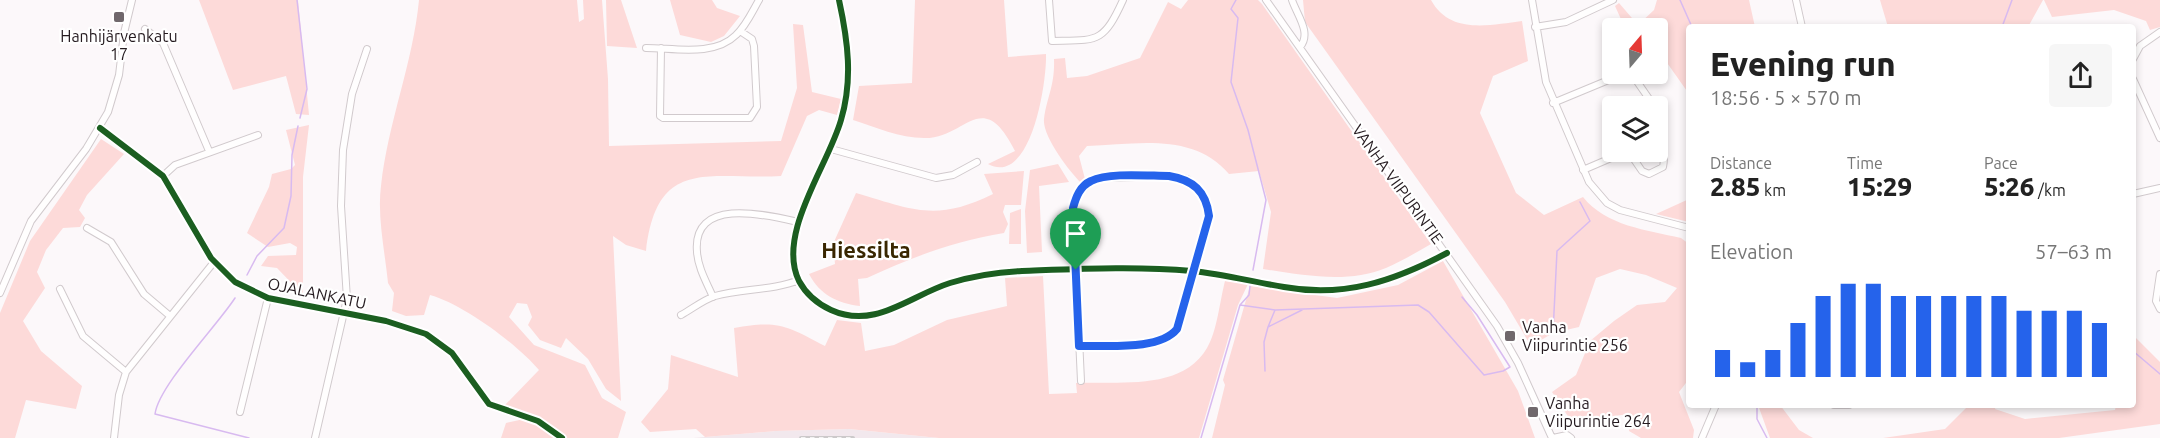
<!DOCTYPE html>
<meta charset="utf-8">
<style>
:root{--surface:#fff;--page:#f6f6f6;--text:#222;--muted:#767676;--accent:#2563eb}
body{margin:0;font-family:Ubuntu,sans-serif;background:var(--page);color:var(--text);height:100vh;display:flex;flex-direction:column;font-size:22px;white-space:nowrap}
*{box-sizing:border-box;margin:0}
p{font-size:20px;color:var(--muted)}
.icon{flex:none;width:33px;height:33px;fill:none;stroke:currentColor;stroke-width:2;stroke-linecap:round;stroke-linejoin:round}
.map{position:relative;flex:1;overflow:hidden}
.details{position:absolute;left:1686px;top:24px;width:450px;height:384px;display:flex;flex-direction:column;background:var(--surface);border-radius:6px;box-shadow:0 3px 9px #0003}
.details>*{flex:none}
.needle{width:39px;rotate:19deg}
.tools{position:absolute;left:1602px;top:18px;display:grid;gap:12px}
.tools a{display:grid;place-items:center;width:66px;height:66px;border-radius:6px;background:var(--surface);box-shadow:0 3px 9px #0003;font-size:30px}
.pin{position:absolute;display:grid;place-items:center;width:51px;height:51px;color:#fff;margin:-62px -26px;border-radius:50% 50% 50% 0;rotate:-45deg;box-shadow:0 0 6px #0007}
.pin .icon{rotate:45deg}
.round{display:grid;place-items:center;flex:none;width:63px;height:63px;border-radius:6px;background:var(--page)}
.summary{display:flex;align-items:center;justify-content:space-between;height:102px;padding:0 24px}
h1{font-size:33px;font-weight:800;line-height:45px}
.stats{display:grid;grid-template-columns:repeat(3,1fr);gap:9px;height:102px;padding:6px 24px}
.stats div{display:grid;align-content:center}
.stats b{font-size:26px;font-weight:800}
.stats small{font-size:16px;font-weight:400}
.stats p{font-size:16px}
.chart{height:168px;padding:12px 24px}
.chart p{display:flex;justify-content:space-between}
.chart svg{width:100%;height:108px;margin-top:6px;stroke:var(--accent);stroke-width:6}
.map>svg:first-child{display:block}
.built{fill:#f2e8ed}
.green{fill:#fddad9}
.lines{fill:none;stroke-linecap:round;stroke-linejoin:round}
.stream{stroke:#d8baf0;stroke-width:1.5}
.minor-casing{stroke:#d1cacd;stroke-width:8}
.minor{stroke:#fffefe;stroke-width:6}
.rail-casing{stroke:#ccc9ca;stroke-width:4}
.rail{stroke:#fff;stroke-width:1.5;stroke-dasharray:4.5;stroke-linecap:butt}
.cycleway-casing{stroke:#fff;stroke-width:10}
.cycleway{stroke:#1b5e20;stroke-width:6}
.route-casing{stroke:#fff;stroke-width:12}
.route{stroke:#2563eb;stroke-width:8}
.poi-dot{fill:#70686c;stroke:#fff;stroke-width:2}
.labels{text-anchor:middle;stroke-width:4.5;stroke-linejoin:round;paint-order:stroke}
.poi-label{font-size:16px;fill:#241a1f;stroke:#fff;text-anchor:start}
.street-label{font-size:16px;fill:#241a1f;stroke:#fff}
.district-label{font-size:22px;font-weight:bold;fill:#392600;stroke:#fff}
</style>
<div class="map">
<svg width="2160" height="438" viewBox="0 0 2160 438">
<rect width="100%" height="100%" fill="#fcf8fa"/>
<path class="built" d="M849,429L939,438H693L776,431Z"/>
<path class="green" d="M199,0H298L309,115L296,114L286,76L233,90Z
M419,0H577L579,22L584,19L583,0H602L608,79L609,146L781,141L797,88L793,24L803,25L812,92L841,99L837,115L819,110L807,116L781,176C709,180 657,156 646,251L626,245L613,236L621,401L606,389L588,359L566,338L561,348L540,340L528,325L532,317L527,304L517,303L509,317L534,345L585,365L602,398L626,412L618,438H566L540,418L504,406L539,370C517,344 463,304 430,295L424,315L406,316L392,311L394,293L388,283C385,252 377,217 381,186C388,122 413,63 419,0Z
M606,0H621L637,48L607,46Z
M670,0H712L717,8L740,16L724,36L711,42L680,35Z
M915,0H1004L1008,57L1046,54C1047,82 1031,187 988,164L1015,151C982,85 966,139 924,138C900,138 875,127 853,120L859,86L912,83Z
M1188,0H1258L1262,4L1431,244C1417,252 1402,261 1386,268C1347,284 1303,275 1263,269L1271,212L1259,171L1229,174C1194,132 1136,144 1087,146L1079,156L1085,179L1081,183C1069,171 1042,136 1044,119C1047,96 1055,86 1054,59L1065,58L1067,78L1087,76L1140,58L1168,2L1181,9Z
M1303,0H1431C1450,35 1490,25 1522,21L1528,61L1493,76L1480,113L1516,193L1544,215L1583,197C1606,226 1647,230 1681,238L1689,244V379L1679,392L1694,430L1693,438H1641L1629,431L1630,414L1571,421L1552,392L1576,375L1590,341L1614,321L1637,305L1665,302L1677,288L1646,275L1620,269L1596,278L1579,327L1553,333L1531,346L1505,302L1305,22Z
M1657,0H1749L1755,27H1689V94L1658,50V28H1625L1615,6L1619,3L1638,25L1654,10Z
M1880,0H2043L2028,27H1888Z
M2044,0H2160V27L2150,30L2146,21L2114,10L2052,17Z
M309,125L303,177V295L277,268L261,266L268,256L296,255L297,247L290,243L268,247L247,233L269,187L272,174L291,169L295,165L286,130Z
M101,139L124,154L87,195L79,210L85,218L80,227L63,228L46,250L37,272L45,288L23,321L41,351L82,386L76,409L26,400L15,438H0V313L30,241Z
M1058,164L1069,182L1039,186L1042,252L1027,253L1025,211L1030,170Z
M1024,171L1021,205H1005L1003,212L1008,224L1004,233C955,241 912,257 867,278L858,279L860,306C837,303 820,295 809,274L835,264L833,244L856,193C914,210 936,222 993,194L984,174Z
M1689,199V222L1656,214Z
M1021,209V244H1009L1010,213Z
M1443,261L1518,391L1535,438H1212L1225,385L1223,380L1250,286L1337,298L1398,285Z
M1043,276L1049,394L1077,393L1076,383C1120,381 1182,391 1207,348C1217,332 1220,300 1225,281L1248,284L1238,305L1199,438H939L849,429L776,431L705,437L696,429L650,432L641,422L668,389L671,355L738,377L734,328C777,320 786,325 825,346L837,320L861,323L865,351L894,345L947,320L1007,306L1005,278Z
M2133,335L2160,362V424L2059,438H1883L1945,429L1969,405H1996L1995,409L2025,419L2115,410L2116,405H2133Z
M1758,405H1780L1799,430L1813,438H1770Z
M524,419L541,425L558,438H501L506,423Z"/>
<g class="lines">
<path class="stream" d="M297,0L307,89L300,118
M1236,0L1231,9L1238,18L1231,82L1248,130L1266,200L1253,270
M1680,0L1692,27
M2002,27L2012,0
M247,275L257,256L284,228L291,196L292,155L298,126
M235,298C217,326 159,385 155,414L249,438
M1240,305L1275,310L1418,305L1429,312L1484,375L1503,371L1510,367L1477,315L1462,297
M1268,327L1275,310
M1553,333L1557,251L1590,221L1580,202
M2133,351L2160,374
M1265,371L1264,342L1268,327L1302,310
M1757,405V419L1767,438
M1201,438L1240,305L1249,295L1250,286"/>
<defs>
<path id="minor" d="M839,0C848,41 853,80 841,120C828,166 776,234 799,281C806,294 818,304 831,310C875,330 909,296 950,283C973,276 998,272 1022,271C1078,269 1136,266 1192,271C1223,274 1253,282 1284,287C1344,298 1394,281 1447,253
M1049,0L1052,41C1097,40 1103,44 1123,0
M1266,0L1497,326L1518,363L1552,438
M1292,0C1297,15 1312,33 1300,47
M1532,0L1546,82L1589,182L1607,203L1620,210L1689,228
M1796,0L1802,27
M1535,27L1566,22L1613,0
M145,29L163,43L209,151
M646,48C674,48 714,57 736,35C746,26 752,12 759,0
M661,48L660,116L663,118H750L757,107L754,46L752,39L740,31
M2133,59L2140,46L2160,32
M2133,79L2160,138
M1553,103L1623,74L1636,80L1654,106
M1658,114V130
M100,128L163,176L211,258L235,282L268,298L386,321L426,334L452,353L489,404L538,421L562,438
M831,149L936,178L953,175L977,162
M1629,152L1642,171L1649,174L1663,167C1665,157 1664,153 1658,146
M1583,170L1625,152
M163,176L175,165L258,135
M2133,194L2160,188
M87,228L111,242L144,294L170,316
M2160,274L2156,301L2160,309
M60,289L83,336L126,372
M0,293L31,221L86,149L108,112L119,75L124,33L132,0
M713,297C707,283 698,268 697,252C692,196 767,215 798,222
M681,315C692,309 703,300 715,296C742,288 772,291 799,280
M1079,346C1107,345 1159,351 1177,329L1209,216L1202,193L1187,179L1169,176L1103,178L1091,181L1077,196L1073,208L1081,381
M1834,405H1849
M240,412L268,298
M114,438L119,395L126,372L214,262
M315,438L347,299L341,206L343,150L352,94L367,49
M1553,438L1567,435L1571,438
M1702,438L1716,405"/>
</defs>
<use href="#minor" class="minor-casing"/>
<use href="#minor" class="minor"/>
<defs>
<path id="rail" d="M801,438H853"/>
</defs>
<use href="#rail" class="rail-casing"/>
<use href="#rail" class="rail"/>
<defs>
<path id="cycleway" d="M839,0C848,41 853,80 841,120C828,166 776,234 799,281C806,294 818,304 831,310C875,330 909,296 950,283C973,276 998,272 1022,271C1078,269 1136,266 1192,271C1223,274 1253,282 1284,287C1344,298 1394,281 1447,253
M100,128L163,176L211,258L235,282L268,298L386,321L426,334L452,353L489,404L538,421L562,438"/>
</defs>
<use href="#cycleway" class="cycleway-casing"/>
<use href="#cycleway" class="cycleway"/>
</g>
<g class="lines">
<defs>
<path id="route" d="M1169,176C1193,180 1206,191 1209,216L1177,329C1159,351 1107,345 1079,346L1073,208C1076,197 1080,186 1091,181C1109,172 1149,176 1169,176Z"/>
</defs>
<use href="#route" class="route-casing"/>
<use href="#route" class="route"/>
</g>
<g class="poi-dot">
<rect x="113" y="11" width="12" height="12" rx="3"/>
<rect x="1504" y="330" width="12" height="12" rx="3"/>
<rect x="1527" y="406" width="12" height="12" rx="3"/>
</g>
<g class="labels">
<g class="poi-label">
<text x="119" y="42" text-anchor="middle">Hanhijärvenkatu<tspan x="119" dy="18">17</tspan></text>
<text x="1522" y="333">Vanha<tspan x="1522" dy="18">Viipurintie 256</tspan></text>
<text x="1545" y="409">Vanha<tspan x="1545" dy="18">Viipurintie 264</tspan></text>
</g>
<g class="street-label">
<text transform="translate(1398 184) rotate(54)" y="6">VANHA VIIPURINTIE</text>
<text transform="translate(317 293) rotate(12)" y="6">OJALANKATU</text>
</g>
<g class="district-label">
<text x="866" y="258">Hiessilta</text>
</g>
</g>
</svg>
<div class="tools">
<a><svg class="needle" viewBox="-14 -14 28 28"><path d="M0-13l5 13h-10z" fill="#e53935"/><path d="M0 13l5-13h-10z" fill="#767676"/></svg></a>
<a><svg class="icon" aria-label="layers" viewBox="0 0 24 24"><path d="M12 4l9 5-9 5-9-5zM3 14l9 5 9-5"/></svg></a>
</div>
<div class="pin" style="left:1076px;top:270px;background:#1e9e55"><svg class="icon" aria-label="arrive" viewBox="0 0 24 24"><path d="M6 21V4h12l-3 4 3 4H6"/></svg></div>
<section class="details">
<div class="summary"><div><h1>Evening run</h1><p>18:56 · 5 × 570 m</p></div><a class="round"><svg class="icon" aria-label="share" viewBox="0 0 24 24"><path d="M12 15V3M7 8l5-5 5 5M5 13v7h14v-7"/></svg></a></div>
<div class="stats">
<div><p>Distance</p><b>2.85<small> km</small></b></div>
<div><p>Time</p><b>15:29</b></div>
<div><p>Pace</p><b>5:26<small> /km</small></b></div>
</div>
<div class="chart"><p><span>Elevation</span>57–63 m</p>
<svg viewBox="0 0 160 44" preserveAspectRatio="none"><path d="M5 44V33M15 44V38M25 44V33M35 44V22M45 44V11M55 44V6M65 44V6M75 44V11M85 44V11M95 44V11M105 44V11M115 44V11M125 44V17M135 44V17M145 44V17M155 44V22"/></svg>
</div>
</section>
</div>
